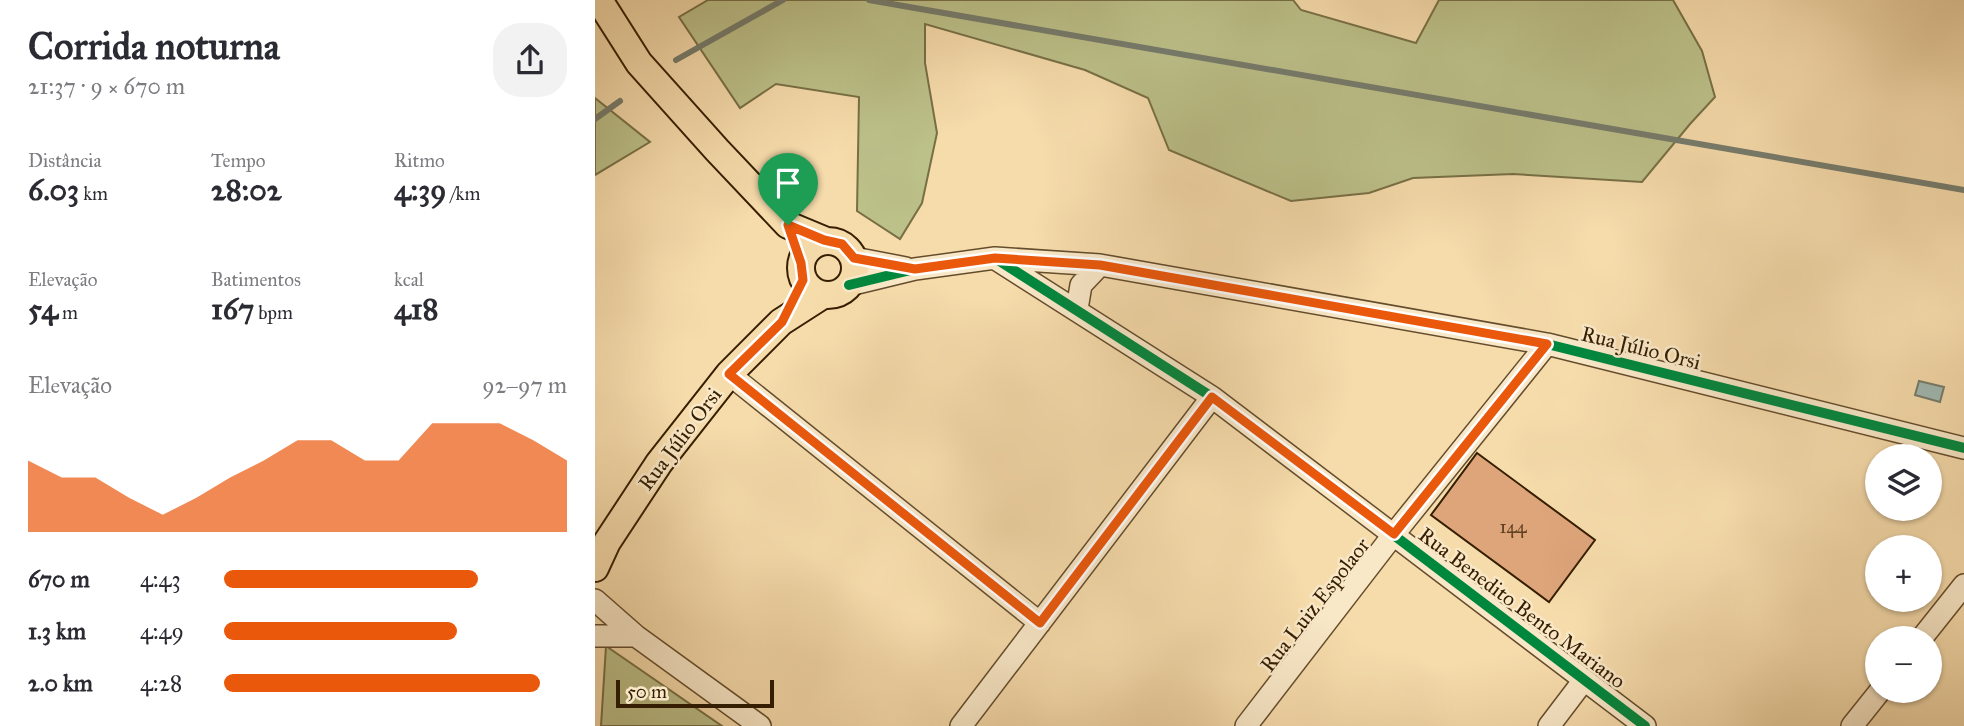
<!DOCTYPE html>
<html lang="pt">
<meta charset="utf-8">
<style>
:root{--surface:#fff;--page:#f2f2f3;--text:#2b2b33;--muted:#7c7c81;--accent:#ea580c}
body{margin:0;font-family:"IM FELL Great Primer",serif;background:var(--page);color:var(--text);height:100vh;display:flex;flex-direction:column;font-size:26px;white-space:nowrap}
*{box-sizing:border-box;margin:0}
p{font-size:23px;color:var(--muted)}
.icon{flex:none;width:38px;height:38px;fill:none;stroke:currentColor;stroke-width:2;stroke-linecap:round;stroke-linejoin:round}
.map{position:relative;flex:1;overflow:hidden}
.panel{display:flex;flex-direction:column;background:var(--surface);width:595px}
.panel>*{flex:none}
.buttons{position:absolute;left:1270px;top:444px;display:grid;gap:14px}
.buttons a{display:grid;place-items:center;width:77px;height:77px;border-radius:50%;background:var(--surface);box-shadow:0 2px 5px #0004;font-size:35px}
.scale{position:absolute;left:21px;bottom:18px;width:158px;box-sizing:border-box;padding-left:7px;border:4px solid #351e01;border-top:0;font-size:19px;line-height:24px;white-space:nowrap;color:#351e01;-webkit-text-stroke:5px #f9e8c8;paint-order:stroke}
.pin{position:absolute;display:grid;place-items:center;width:60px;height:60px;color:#fff;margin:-72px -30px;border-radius:50% 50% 50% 0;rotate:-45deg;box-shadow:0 0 7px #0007}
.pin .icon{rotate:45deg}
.round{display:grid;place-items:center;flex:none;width:74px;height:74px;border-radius:28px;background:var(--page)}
.summary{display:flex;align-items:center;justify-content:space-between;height:119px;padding:0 28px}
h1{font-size:38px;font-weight:800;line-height:52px}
.metrics{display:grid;grid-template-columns:repeat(3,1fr);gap:10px;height:119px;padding:7px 28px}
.metrics div{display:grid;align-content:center}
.metrics b{font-size:30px;font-weight:800}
.metrics small{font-size:19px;font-weight:400}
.metrics p{font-size:19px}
.chart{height:196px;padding:14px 28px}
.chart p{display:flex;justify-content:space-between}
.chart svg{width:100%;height:126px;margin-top:7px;fill:var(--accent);opacity:.7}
ul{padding:0 28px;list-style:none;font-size:23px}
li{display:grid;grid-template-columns:112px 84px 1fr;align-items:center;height:52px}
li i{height:18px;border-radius:9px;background:var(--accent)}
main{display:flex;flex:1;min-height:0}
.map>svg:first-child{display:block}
.green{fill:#bcc089;stroke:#786f45;stroke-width:2}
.water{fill:#a0b9b3;stroke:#757b6c;stroke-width:2}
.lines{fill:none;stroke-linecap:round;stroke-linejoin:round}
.stream{stroke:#757b6c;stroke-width:6}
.building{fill:#dea57b;stroke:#351e01;stroke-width:2}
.minor-casing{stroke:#654d2c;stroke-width:24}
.major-casing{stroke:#351e01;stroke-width:30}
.minor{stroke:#f9e8c8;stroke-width:21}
.major{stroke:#f6dbab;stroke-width:26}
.cycleway-casing{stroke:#f9e8c8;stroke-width:15}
.cycleway{stroke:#00873e;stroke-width:10}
.route-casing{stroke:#fff;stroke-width:14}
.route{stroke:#ea580c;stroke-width:9}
.labels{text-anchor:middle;stroke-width:5;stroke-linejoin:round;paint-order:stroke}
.number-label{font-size:18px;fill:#5f4020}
.street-label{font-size:21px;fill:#351e01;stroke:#f9e8c8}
</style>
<main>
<section class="panel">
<div class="summary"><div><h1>Corrida noturna</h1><p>21:37 · 9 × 670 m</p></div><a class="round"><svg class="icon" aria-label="share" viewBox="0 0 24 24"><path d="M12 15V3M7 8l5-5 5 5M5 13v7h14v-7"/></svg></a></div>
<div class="metrics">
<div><p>Distância</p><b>6.03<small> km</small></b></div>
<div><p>Tempo</p><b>28:02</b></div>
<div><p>Ritmo</p><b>4:39<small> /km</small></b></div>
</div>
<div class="metrics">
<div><p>Elevação</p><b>54<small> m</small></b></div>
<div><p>Batimentos</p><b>167<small> bpm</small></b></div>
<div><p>kcal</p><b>418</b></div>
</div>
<div class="chart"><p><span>Elevação</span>92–97 m</p>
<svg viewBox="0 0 160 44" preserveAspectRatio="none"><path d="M0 44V19L10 25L20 25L30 32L40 38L50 32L60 25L70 19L80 12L90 12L100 19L110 19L120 6L130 6L140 6L150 12L160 19V44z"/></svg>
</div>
<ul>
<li><b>670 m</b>4:43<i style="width:74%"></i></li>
<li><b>1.3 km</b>4:49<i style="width:68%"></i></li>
<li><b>2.0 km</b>4:28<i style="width:92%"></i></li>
</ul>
</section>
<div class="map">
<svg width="1369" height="726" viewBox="0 0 1369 726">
<rect width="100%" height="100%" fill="#f6dbab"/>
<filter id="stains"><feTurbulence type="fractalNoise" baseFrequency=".00286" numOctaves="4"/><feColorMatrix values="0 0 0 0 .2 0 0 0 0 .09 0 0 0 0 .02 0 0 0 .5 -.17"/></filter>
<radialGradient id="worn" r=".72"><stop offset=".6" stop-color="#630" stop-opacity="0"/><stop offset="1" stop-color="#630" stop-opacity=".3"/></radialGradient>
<path class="green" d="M113,0H698L706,10L821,43L844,0H1078L1107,51L1120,97L1095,124L1047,182L918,174L818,178L774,193L696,201L574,150L553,98L490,70L330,24V63L342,133L327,203L305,239L262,211L264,97L181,84L145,108L84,17Z
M0,98L55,142L0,175Z
M11,646L127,726H6Z"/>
<path class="water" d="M1324,381L1349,387L1345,402L1320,395Z"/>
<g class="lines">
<path class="stream" d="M274,0L1369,190
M81,60L188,0
M0,119L25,101"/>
</g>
<path class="building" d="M882,453L1000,540L954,602L836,515Z"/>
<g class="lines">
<defs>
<path id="minor" d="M259,258L311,268
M402,260L617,397L1050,726
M254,285L320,269L400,258L505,265L952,344L1369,448
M482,309L486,285L505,265
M134,374L445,623
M0,600L41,636L165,726
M0,636H41
M1326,639L1369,585
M366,726L617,397
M651,726L799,534L952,344
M954,726L989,680
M1257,726L1285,691"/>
<path id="major" d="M4,0L44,63L122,150L193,225L229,240
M206 268a27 27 0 1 1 54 0a27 27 0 1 1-54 0Z
M0,568L12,542L64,463L134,374L186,322L228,295"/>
</defs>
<use href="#minor" class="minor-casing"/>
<use href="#major" class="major-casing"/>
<use href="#minor" class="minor"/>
<use href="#major" class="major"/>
<defs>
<path id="cycleway" d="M403,260L617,397L1050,726
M254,285L320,269L400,258L505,265L952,344L1369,448"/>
</defs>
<use href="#cycleway" class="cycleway-casing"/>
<use href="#cycleway" class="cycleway"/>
</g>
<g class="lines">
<defs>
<path id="route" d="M193,225L229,240L247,244L259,258L320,269L400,258L505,265L952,344L799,534L617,397L445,623L134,374L187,322L208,280L206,263Z"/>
</defs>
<use href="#route" class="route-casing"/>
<use href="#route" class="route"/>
</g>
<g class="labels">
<g class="number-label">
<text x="918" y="533">144</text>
</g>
<g class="street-label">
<text transform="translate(1046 348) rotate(14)" y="7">Rua Júlio Orsi</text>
<text transform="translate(85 439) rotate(-53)" y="7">Rua Júlio Orsi</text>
<text transform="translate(720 605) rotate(-52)" y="7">Rua Luiz Espolaor</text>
<text transform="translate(927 608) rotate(37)" y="7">Rua Benedito Bento Mariano</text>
</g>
</g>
<rect width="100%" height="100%" filter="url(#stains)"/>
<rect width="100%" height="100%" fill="url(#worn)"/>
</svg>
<div class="buttons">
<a><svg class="icon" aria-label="layers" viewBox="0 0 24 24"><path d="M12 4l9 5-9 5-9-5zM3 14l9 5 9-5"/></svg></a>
<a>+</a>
<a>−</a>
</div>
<div class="scale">50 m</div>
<div class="pin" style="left:193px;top:225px;background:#1e9e55"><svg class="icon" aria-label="arrive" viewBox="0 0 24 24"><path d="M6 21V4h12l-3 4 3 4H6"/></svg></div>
</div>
</main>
